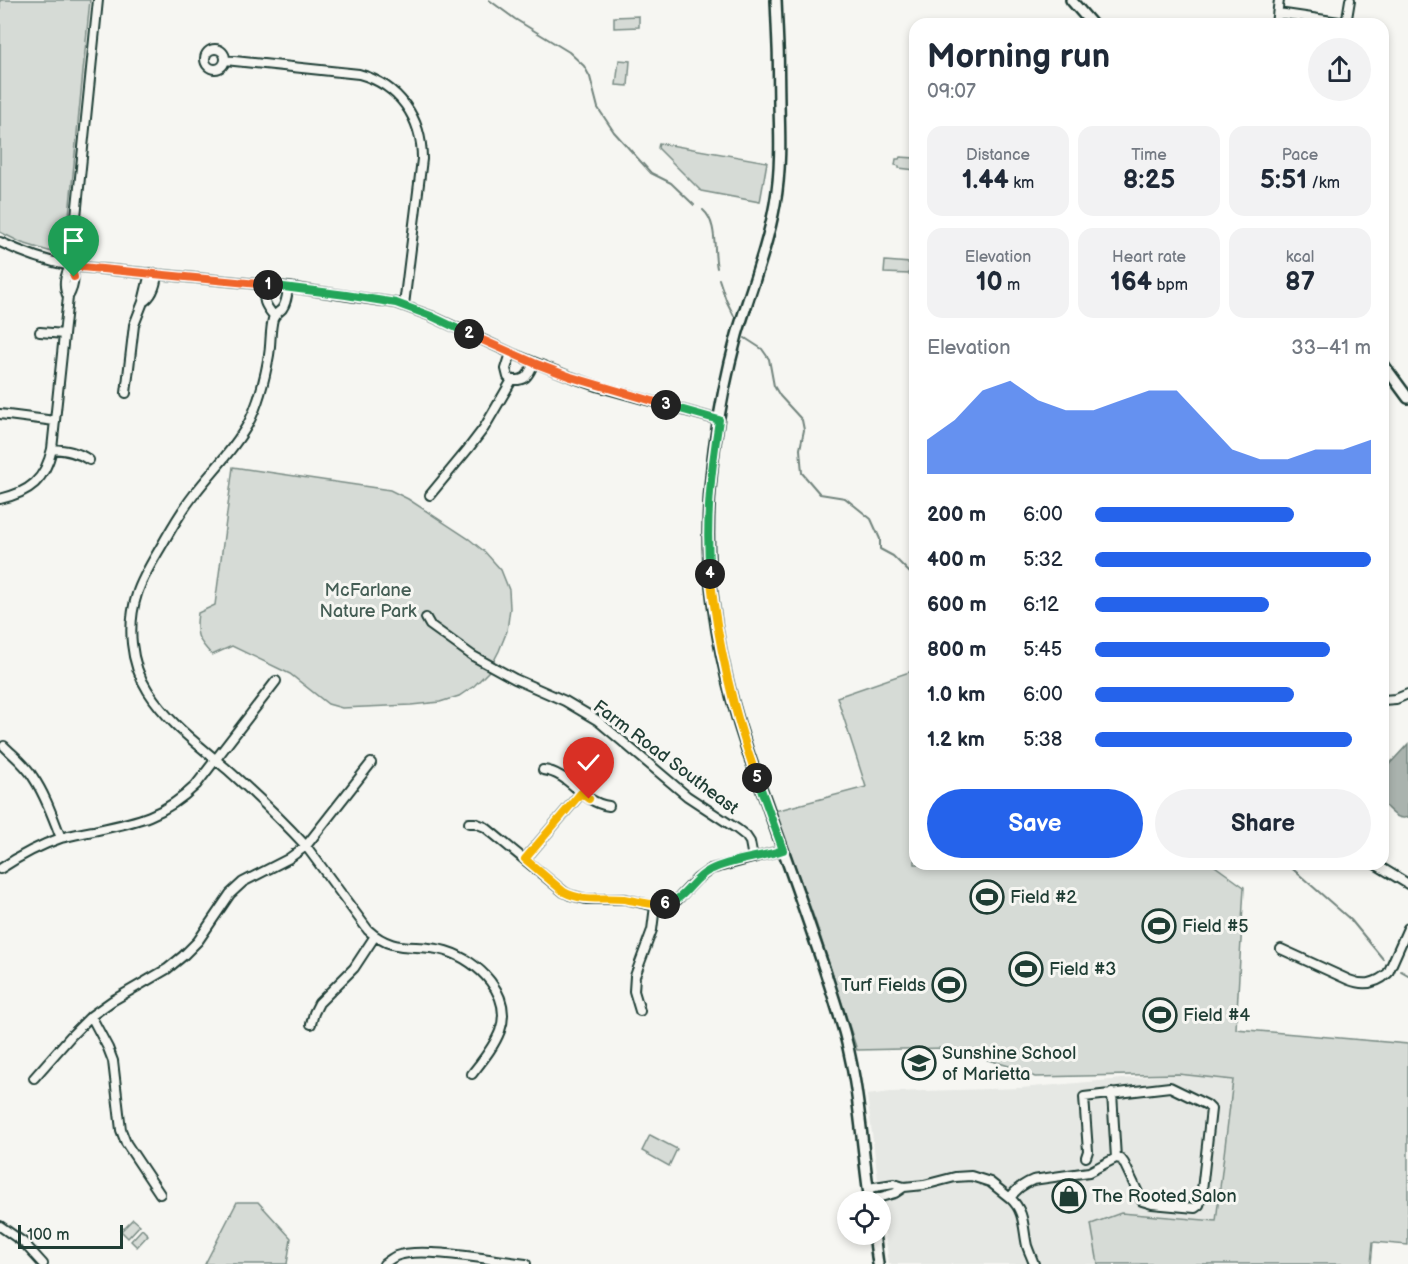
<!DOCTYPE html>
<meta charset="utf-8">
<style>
:root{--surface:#fff;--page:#f2f2f3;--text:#1f2937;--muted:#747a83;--accent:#2563eb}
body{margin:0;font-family:"Balsamiq Sans",sans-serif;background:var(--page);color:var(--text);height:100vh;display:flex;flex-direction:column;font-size:22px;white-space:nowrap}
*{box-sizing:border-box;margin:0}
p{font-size:20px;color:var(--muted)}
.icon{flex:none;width:33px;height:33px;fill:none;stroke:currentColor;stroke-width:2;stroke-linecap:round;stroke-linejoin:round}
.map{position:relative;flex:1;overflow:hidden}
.sheet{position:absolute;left:909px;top:18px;width:480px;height:852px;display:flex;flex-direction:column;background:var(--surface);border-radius:18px;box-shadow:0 3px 9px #0003}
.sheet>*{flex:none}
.fabs{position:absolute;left:837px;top:1191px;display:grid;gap:12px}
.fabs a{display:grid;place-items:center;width:54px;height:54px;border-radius:50%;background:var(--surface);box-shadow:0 3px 9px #0003;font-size:30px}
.scale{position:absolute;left:18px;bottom:15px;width:105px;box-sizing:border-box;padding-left:6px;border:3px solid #1f3d34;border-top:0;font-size:16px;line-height:21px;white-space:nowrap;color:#1f3d34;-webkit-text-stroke:4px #f6f6f2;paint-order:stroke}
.pin{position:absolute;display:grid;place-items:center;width:51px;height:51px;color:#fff;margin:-62px -26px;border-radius:50% 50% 50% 0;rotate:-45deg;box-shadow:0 0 6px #0007}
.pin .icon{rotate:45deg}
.km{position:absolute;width:30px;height:30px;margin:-15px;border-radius:50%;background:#222;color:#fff;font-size:16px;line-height:30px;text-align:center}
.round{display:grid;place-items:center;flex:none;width:63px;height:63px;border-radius:32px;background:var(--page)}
.summary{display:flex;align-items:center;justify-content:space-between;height:102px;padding:0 18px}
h1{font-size:33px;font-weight:800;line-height:45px}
.stats{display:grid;grid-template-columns:repeat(3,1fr);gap:9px;height:102px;padding:6px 18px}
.stats div{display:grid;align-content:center;border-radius:15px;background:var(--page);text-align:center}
.stats b{font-size:26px;font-weight:800}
.stats small{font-size:16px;font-weight:400}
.stats p{font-size:16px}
.chart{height:168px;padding:12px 18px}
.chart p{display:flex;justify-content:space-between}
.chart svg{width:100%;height:108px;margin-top:6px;fill:var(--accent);opacity:.7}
.cta{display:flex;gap:12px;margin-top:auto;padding:12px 18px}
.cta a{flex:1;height:69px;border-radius:36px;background:var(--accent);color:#fff;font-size:24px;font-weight:800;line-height:69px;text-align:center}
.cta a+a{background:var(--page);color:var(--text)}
ul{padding:0 18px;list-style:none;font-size:20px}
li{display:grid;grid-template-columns:96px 72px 1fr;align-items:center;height:45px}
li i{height:15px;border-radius:8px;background:var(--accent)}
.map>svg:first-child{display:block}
.built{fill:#e6e8e4}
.green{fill:#d6dbd6;stroke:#7a8c85;stroke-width:1.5}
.water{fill:#aab3ae;stroke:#72847d;stroke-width:1.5}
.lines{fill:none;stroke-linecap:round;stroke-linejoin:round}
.stream{stroke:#72847d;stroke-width:2}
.minor-casing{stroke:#1f3d34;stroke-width:12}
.tertiary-casing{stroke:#1f3d34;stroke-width:14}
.minor{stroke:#f6f6f2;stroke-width:8}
.tertiary{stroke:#f6f6f2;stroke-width:9}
.split-1-casing{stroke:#fff;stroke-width:12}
.split-2-casing{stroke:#fff;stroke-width:12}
.split-3-casing{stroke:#fff;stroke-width:12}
.split-4-casing{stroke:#fff;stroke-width:12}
.split-5-casing{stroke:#fff;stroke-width:12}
.split-6-casing{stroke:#fff;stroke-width:12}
.split-7-casing{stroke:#fff;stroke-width:12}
.split-1{stroke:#f0652b;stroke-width:8}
.split-2{stroke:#22a559;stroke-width:8}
.split-3{stroke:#f0652b;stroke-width:8}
.split-4{stroke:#22a559;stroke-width:8}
.split-5{stroke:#f5b400;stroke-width:8}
.split-6{stroke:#22a559;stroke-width:8}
.split-7{stroke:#f5b400;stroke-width:8}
.labels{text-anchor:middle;stroke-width:6;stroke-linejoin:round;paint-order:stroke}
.park-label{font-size:18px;fill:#445d54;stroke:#f6f6f2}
.street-label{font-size:18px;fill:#1f3d34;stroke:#f6f6f2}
.poi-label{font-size:18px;fill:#1f3d34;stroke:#f6f6f2;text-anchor:start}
</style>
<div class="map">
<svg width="1408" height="1264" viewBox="0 0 1408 1264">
<rect width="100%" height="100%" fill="#f6f6f2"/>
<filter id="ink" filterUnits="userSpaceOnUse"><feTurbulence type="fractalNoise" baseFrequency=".0167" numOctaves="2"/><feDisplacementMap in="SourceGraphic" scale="12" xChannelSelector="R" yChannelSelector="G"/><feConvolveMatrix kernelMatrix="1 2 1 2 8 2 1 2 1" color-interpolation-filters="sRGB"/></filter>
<g filter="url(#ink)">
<path class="built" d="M1178,1074L1233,1080L1216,1221L1121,1213L1091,1224L1098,1264H889L867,1095L891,1092L1021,1088Z"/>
<path class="green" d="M0,0H90L65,256L22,243L0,232Z
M639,16V27L614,28V17Z
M619,60L630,61L628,86L616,85Z
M659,143L767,162L760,202L701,191L658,148Z
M900,157L915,158V170L899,168V166L895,165L896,159H899Z
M885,261L910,263L909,274L884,273Z
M233,467L390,490L408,499L469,539L485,552L501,570L509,590L510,608L507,631L499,651L488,672L474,686L459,696L440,702L411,705L342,708L328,704L290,674L232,646L212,655C197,639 195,635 198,613L215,605Z
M915,670V864H1212L1244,887L1236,1029L1408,1044V1245L1373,1242L1371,1264H1098L1091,1224L1121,1213L1216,1221L1233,1080L1178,1074L1035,1077L1009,1066L947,1048L857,1050L816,923L775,811L866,787L837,697Z
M650,1135L677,1149L669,1166L642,1151Z
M237,1202H258L291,1238L287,1264H205Z
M133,1219L140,1225L128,1238L121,1231Z
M142,1229L148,1235L137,1247L131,1241Z"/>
<path class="water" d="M1408,744V817C1397,821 1391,811 1383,804V771Z"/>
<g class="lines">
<path class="stream" d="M489,0L515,19L569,52L584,66L590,77L598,108L614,132L651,173L671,183L694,205
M703,210C718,223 713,250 717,268
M719,279L726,300L734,316
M745,338L762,349L769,359L774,386L780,396L802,420L804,430L800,449L802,473L820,494L845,498L871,519L880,539V549L893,556L915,578
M1287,864L1351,920L1383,959
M1401,971L1408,975"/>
<defs>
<path id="minor" d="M1278,13L1346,23
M1276,24L1279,0
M1346,24L1350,0
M205 59a10 10 0 1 1 20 0a10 10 0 1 1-20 0Z
M225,60L359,74C399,85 422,118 422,159L404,305
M0,242C23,253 45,261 71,266L288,287L396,303L431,316L511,353L571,377L600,387L719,420
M265,285C263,301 264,304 274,316
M288,287C287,295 287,302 282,309C279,312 275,314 273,319C270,330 271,343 269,355C265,378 259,403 248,424C233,451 211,472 193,496C183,509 174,524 166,538C156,556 143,575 137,594C127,625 130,663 148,691C168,723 199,745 228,770C255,794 281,819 306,846L368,930C395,955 415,942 446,951C479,961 513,995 500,1031C494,1047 482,1061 472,1074
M68,297C63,287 64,275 71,266
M143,302C153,296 156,285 157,274
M40,332L64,334
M511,353L506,369L508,377L512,380
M512,380C527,381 528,375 534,363
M126,393L134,325L143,302L150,273
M0,414L55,421
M52,449C66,450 78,452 89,460
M430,495L468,449L484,428L512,380
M0,499C30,492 45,480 52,449L68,297C74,287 75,276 71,266L98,0
M426,618L430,625L473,656L515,679L565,701L597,720L687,796L737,829L746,836L750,842L753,858
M1383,700L1396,699L1408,694
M4,746C14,756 26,765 33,777C46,796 53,818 61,838
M543,770C571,773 580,802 609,806
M469,823H475L485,827L564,892L570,895L586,899H625L655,906L663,905L677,900L697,879L711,869L783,850
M525,859L581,793
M1375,864L1408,884
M0,869C18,857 40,845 61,838C72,835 82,833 93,831C136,822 163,817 196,785L276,681
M1281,949L1349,980C1364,986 1376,984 1388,973L1408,928
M640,1011L634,991L635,976L652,930L655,906
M91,1016L108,1048L113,1061L121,1130L126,1143L160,1194
M311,1024L314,1013L319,1003L354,968L375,936
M34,1078L71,1036L91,1016L112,1001L167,969L183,956L198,941L230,894L243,882L288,859L306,846L371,763
M1112,1093L1116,1158
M868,1188L894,1184L904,1187L924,1185L955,1177L971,1176L990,1182L1010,1198
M870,1200L895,1193L904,1187
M0,1226L23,1242L43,1264
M384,1264C388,1261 392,1258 396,1256C421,1246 497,1261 526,1264
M1034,1264C1032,1258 1029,1252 1027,1246C1023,1228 1025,1211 1010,1198C1016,1189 1023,1184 1033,1180L1089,1172L1116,1158L1121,1159L1124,1163L1142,1201L1152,1204L1195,1208L1199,1205L1201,1199L1211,1109L1207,1105L1170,1087L1084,1097L1088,1151L1086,1157"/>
<path id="tertiary" d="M776,0C778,35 779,70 779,105C780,138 781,171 775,204C767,249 750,291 737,335C718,405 705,489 709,561C713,625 727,689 747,749C754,771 763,792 770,813C794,881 819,949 840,1018C859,1077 861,1141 870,1202
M1071,0L1092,24
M1383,364L1408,398
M874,1234L878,1264"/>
</defs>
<use href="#minor" class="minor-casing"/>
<use href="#tertiary" class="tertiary-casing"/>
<use href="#minor" class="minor"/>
<use href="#tertiary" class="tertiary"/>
</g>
</g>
<g class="lines" filter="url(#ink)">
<defs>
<path id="split-1" d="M74,277L71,266L268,285"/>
<path id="split-2" d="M268,285L346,295L396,303L431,316L469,334"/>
<path id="split-3" d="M469,334L534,363L571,377L666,405"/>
<path id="split-4" d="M666,405L719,420C711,471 705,523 710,574"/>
<path id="split-5" d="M710,574C718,644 733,712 757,778"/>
<path id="split-6" d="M665,904C687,899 691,879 710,870C732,859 759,858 783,850L757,778"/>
<path id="split-7" d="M589,799L581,793L525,859L564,892C583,902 603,897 624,899C638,901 651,906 665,904"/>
</defs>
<use href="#split-1" class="split-1-casing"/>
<use href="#split-2" class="split-2-casing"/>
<use href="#split-3" class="split-3-casing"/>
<use href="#split-4" class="split-4-casing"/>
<use href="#split-5" class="split-5-casing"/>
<use href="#split-6" class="split-6-casing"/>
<use href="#split-7" class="split-7-casing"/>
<use href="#split-1" class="split-1"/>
<use href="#split-2" class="split-2"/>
<use href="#split-3" class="split-3"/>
<use href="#split-4" class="split-4"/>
<use href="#split-5" class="split-5"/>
<use href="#split-6" class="split-6"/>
<use href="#split-7" class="split-7"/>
</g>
<defs>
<symbol id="stadium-ring" viewBox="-11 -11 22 22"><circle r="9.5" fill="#f6f6f2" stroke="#1f3d34" stroke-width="1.5"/><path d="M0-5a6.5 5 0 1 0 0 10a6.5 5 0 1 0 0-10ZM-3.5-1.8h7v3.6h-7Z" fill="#1f3d34"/></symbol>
<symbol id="school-ring" viewBox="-11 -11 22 22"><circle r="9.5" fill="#f6f6f2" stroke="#1f3d34" stroke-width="1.5"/><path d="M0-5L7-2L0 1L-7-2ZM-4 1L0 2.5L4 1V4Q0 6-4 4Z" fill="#1f3d34"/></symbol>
<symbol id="shop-ring" viewBox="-11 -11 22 22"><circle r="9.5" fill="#f6f6f2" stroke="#1f3d34" stroke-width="1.5"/><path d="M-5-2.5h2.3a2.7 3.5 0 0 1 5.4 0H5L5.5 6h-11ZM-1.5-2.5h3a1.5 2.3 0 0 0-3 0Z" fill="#1f3d34"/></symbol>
</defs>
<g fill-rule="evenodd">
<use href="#stadium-ring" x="968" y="878" width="38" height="38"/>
<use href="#stadium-ring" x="1140" y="907" width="38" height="38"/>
<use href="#stadium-ring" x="1007" y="950" width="38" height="38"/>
<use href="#stadium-ring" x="930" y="966" width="38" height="38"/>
<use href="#stadium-ring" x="1141" y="996" width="38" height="38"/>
<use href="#school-ring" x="900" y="1044" width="38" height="38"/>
<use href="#shop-ring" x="1050" y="1177" width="38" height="38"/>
</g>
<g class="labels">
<g class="park-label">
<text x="368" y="596">McFarlane<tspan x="368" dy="21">Nature Park</tspan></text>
</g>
<g class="street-label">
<text transform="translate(666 757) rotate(37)" y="6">Farm Road Southeast</text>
</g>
<g class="poi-label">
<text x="1010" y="903">Field #2</text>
<text x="1182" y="932">Field #5</text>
<text x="1049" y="975">Field #3</text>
<text x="926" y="991" text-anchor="end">Turf Fields</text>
<text x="1183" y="1021">Field #4</text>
<text x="942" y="1059">Sunshine School<tspan x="942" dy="21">of Marietta</tspan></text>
<text x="1092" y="1202">The Rooted Salon</text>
</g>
</g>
</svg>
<div class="fabs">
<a><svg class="icon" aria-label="locate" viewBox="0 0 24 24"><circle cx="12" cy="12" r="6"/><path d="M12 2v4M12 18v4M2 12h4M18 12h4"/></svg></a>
</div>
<div class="scale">100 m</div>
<div class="pin" style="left:74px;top:277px;background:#1e9e55"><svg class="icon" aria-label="arrive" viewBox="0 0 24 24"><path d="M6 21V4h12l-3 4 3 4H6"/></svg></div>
<div class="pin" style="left:589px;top:799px;background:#d93025"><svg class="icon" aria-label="check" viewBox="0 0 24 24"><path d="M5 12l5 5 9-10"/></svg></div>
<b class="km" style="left:268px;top:285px">1</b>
<b class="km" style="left:469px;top:334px">2</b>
<b class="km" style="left:666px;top:405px">3</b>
<b class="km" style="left:710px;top:574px">4</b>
<b class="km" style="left:757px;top:778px">5</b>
<b class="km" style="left:665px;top:904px">6</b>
<section class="sheet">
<div class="summary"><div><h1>Morning run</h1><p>09:07</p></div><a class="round"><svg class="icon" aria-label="share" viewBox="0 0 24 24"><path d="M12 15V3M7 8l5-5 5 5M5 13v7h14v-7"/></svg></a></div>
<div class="stats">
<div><p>Distance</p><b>1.44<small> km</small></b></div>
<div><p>Time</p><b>8:25</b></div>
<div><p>Pace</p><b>5:51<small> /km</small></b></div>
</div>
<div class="stats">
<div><p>Elevation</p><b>10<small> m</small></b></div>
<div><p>Heart rate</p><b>164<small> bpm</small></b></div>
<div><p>kcal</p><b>87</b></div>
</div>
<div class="chart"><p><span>Elevation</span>33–41 m</p>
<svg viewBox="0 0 160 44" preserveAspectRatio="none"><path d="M0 44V30L10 22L20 10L30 6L40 14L50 18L60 18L70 14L80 10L90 10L100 22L110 34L120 38L130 38L140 34L150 34L160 30V44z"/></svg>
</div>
<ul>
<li><b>200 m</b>6:00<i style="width:72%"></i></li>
<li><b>400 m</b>5:32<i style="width:100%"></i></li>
<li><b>600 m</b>6:12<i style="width:63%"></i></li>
<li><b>800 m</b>5:45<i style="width:85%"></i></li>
<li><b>1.0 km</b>6:00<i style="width:72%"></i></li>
<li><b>1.2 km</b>5:38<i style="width:93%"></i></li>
</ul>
<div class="cta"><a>Save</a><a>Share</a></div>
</section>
</div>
